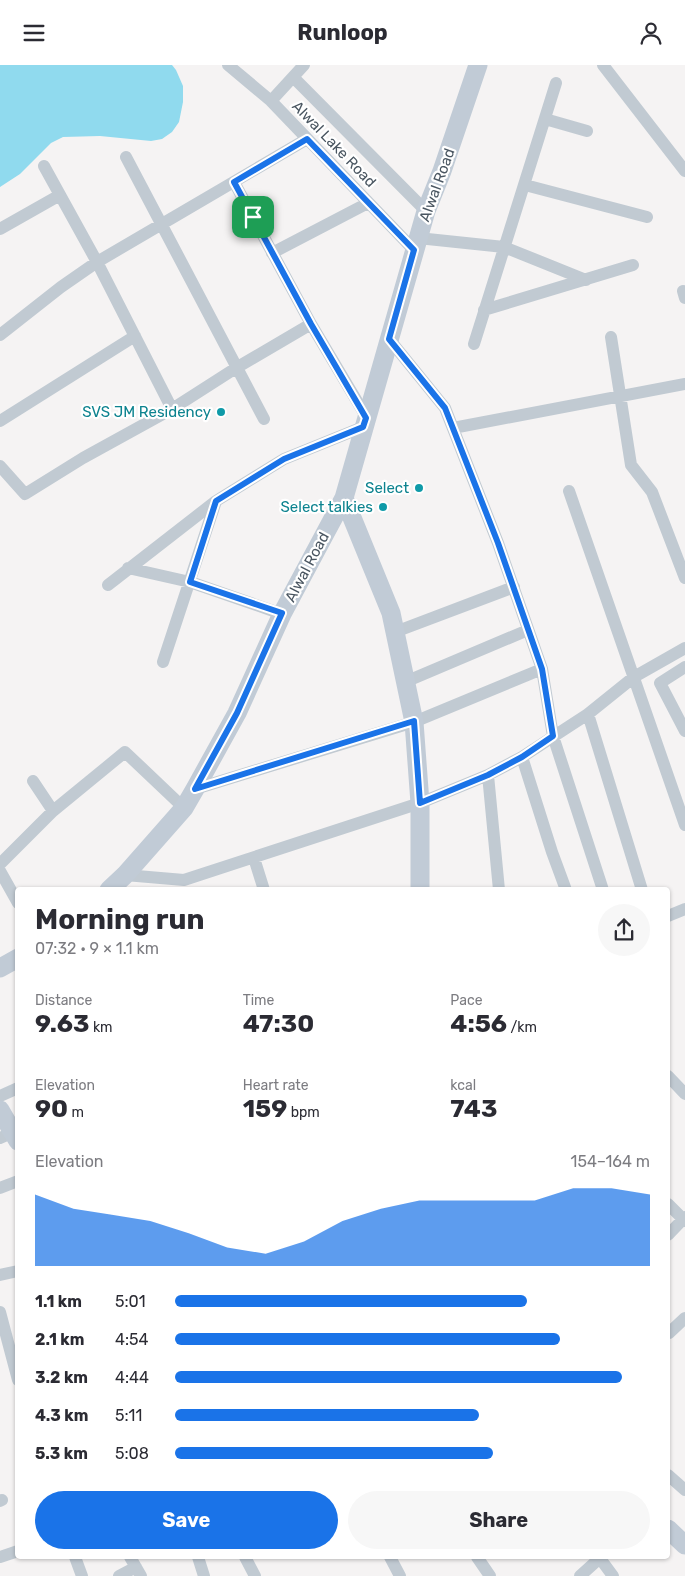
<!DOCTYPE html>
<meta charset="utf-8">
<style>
:root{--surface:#fff;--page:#f7f7f7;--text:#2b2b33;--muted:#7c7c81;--accent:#1a73e8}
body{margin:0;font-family:Rubik,sans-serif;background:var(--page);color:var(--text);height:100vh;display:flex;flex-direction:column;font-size:19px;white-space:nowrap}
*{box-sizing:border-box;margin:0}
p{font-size:16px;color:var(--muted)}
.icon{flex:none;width:28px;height:28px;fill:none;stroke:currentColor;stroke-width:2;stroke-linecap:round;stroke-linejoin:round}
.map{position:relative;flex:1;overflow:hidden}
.sheet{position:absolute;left:15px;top:822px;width:655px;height:672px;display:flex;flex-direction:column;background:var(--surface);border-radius:5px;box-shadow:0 1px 4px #0004}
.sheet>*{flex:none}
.pin{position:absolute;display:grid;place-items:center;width:42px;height:42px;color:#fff;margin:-21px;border-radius:10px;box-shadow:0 2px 8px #0006}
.round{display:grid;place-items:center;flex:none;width:52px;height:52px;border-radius:26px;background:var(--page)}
.overview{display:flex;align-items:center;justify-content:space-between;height:85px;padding:0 20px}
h1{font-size:28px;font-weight:700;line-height:38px}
.figures{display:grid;grid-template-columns:repeat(3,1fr);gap:8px;height:85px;padding:5px 20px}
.figures div{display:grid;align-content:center}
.figures b{font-size:25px;font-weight:700}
.figures small{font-size:14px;font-weight:400}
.figures p{font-size:14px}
.chart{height:140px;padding:10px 20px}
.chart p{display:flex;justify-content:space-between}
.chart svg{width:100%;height:90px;margin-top:5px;fill:var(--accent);opacity:.7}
.primary-button{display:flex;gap:10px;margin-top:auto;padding:10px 20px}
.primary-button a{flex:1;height:58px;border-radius:30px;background:var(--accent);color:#fff;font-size:20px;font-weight:700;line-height:58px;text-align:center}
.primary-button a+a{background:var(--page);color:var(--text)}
ul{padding:0 20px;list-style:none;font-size:16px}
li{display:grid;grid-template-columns:80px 60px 1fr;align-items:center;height:38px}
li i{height:12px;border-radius:6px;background:var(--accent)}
header{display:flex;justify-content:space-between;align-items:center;height:65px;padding:0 20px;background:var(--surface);font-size:22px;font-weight:700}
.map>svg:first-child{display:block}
.water{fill:#90daee}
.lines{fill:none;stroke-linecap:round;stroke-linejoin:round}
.street{stroke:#c1cad2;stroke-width:12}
.secondary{stroke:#c1cbd6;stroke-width:19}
.route-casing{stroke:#fff;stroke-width:10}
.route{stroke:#1a73e8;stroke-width:6}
.culture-dot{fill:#0f9aa8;stroke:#fff;stroke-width:2}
.labels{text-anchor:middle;stroke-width:4.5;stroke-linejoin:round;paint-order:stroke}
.street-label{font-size:15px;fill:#4a5661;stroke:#fff}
.culture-label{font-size:15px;fill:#0d838f;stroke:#fff;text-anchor:end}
</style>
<header><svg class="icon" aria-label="menu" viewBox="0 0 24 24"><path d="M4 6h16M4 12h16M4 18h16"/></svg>Runloop<svg class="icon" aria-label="person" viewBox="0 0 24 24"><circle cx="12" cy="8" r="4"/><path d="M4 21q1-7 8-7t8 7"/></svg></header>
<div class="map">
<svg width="685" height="1511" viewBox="0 0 685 1511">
<rect width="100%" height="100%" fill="#f5f3f3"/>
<path class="water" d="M0,0H172L176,5L183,21V37L179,57L172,67L162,74L151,76L100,71L63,72L51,78L20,109L0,122Z"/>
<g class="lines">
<path class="street" d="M228,0L271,36L414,185
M603,0L685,106
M293,12L426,146
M271,36L304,0
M545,54L587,66
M126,92L264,354
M44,101L97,197L172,344
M234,117L311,259L367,353
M525,120L647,152
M0,164L60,130
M418,173L504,182L586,215
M272,188L368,138
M683,226L685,233
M484,245L633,200
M0,270L61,222L97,197L307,74
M611,272L631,400L652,427L685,513
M389,274L445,343L498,478L542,604L553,671L603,825
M474,279L556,18
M0,356L135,271
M453,363L685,319
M0,401L25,429L83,393L172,344L236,303L311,259
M569,426L685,760
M128,503L190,517L282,549
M108,520L216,436L284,394L363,362
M395,567L514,522
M163,597L216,436
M685,602L660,618L685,666
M405,617L528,565
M588,649L642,825
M522,692L552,787L566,825
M488,710L499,825
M33,716L53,746
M195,724L414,657L542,604
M254,793L264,825
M0,799L53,746L125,687L184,743
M0,806L18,838
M125,810L184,815L420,738L488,710L522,692L588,649L634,612L685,583
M668,851L685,844
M668,1011L685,1029
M0,1031L18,1023
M0,1073L18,1065
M0,1123L18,1116
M668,1139L685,1156
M668,1170L685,1152
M0,1210L18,1206
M0,1247L18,1315
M669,1268L685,1253
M668,1410L685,1425
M0,1436L2,1435
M0,1492L18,1486
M75,1492L82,1511
M130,1492L141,1511
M198,1492L204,1511
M245,1492L255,1511
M390,1492L400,1511
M477,1492L490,1511
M599,1492L613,1511
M119,1511L136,1502
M580,1511L601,1492"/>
<path class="secondary" d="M344,433L391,548L414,657L420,738V825
M109,825L125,810L184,743L195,724L237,648L282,549L344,433L426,146L442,106L478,0
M0,903L18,893
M0,1045L18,1076
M668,1464L685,1480"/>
</g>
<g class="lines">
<defs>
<path id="route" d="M307,74L414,185L389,274L445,343L498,478L542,604L553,671L522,692L488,710L420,738L414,656L195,724L237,648L282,548L190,517L216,436L284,394L363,362L366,353L311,259L234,117Z"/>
</defs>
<use href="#route" class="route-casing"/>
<use href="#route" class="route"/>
</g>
<g class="culture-dot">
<circle cx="221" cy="347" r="5"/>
<circle cx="419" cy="423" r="5"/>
<circle cx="383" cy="442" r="5"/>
</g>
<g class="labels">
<g class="street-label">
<text transform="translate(334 79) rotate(46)" y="5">Alwal Lake Road</text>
<text transform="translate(437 120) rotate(-70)" y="5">Alwal Road</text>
<text transform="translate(307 502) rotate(-62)" y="5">Alwal Road</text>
</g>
<g class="culture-label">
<text x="211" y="352">SVS JM Residency</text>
<text x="409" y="428">Select</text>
<text x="373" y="447">Select talkies</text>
</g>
</g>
</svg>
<div class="pin" style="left:253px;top:152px;background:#1e9e55"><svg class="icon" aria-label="arrive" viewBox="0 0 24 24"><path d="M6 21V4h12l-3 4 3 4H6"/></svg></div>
<section class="sheet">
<div class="overview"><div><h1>Morning run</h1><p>07:32 · 9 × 1.1 km</p></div><a class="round"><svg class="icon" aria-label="share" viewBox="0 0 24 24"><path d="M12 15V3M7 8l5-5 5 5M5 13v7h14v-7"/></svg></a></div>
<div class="figures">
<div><p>Distance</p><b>9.63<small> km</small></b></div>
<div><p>Time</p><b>47:30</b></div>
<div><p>Pace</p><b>4:56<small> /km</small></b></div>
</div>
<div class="figures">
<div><p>Elevation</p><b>90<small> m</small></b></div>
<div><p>Heart rate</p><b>159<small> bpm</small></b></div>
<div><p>kcal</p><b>743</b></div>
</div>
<div class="chart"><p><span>Elevation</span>154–164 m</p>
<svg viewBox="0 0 160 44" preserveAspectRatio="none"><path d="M0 44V9L10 16L20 19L30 22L40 28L50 35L60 38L70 32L80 22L90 16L100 12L110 12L120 12L130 12L140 6L150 6L160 9V44z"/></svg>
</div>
<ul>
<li><b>1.1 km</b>5:01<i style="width:74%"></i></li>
<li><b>2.1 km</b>4:54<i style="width:81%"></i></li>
<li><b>3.2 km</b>4:44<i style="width:94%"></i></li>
<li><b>4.3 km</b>5:11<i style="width:64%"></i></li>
<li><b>5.3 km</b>5:08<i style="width:67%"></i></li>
</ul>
<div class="primary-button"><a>Save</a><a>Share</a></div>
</section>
</div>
